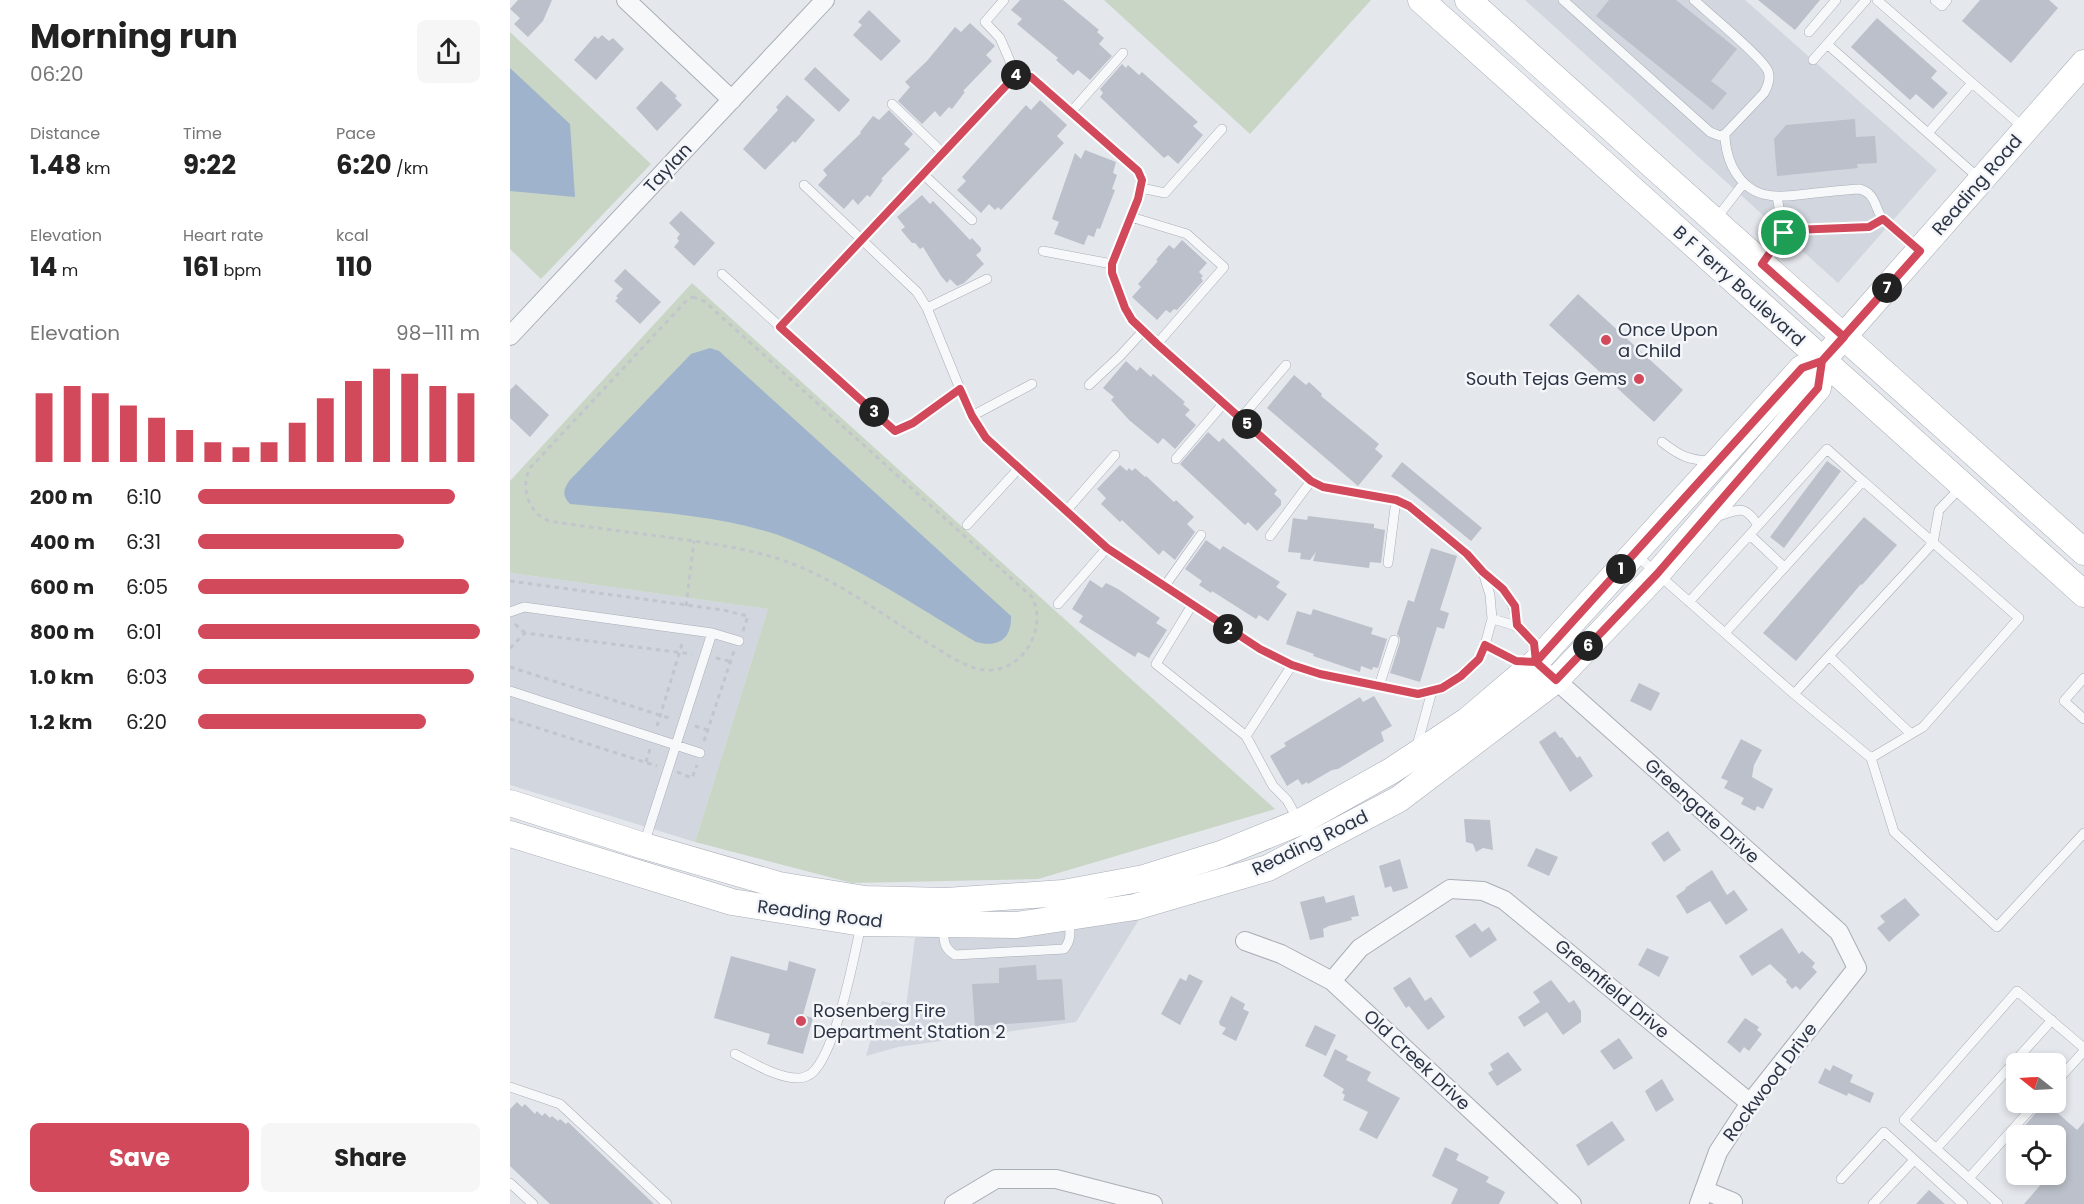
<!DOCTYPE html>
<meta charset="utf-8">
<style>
:root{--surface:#fff;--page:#f6f6f6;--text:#222;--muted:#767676;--accent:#d1495b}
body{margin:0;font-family:Poppins,sans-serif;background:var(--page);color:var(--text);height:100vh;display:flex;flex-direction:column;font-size:22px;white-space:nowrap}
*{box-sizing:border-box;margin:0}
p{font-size:20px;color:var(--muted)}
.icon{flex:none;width:33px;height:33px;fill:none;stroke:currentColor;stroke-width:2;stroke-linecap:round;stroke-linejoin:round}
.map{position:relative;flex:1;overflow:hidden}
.details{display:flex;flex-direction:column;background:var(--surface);width:510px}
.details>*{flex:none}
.needle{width:39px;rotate:288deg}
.fabs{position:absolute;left:1496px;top:1053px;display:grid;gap:12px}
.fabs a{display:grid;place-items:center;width:60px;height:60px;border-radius:9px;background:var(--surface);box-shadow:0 3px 9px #0003;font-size:30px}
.pin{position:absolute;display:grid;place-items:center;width:51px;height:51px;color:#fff;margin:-26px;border:3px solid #fff;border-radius:50%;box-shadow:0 2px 6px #0007}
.km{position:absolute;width:30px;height:30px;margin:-15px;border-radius:50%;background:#222;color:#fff;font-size:16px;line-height:30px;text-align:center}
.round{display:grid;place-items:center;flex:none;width:63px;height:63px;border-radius:9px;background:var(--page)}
.overview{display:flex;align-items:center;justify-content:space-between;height:102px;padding:0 30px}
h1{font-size:33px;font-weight:700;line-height:45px}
.stats{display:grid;grid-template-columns:repeat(3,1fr);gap:9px;height:102px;padding:6px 30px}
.stats div{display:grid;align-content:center}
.stats b{font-size:26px;font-weight:700}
.stats small{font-size:16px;font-weight:400}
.stats p{font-size:16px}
.chart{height:168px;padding:12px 30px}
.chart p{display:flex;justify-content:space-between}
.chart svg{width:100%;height:108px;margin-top:6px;stroke:var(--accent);stroke-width:6}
.action{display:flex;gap:12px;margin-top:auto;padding:12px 30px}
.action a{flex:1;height:69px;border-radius:9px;background:var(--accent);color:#fff;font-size:24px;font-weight:700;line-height:69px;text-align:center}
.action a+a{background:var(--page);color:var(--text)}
ul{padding:0 30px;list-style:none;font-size:20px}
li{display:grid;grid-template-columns:96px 72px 1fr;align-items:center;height:45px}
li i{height:15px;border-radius:8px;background:var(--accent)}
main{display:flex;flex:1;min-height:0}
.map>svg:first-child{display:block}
.built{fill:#d2d6de}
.green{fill:#c9d6c5}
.water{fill:#9fb4cc}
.building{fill:#bbc0ca}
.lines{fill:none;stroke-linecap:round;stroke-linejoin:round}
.lane-casing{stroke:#a9aeb7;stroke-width:10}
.street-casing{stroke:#a9aeb7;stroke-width:20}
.secondary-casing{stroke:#a9aeb7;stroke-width:27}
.path{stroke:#c2c5cb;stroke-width:3;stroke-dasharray:4.5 4.5;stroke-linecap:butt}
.lane{stroke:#f7f8fa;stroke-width:9}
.street{stroke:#f7f8fa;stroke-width:18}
.secondary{stroke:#fff;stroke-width:26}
.route-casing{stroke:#fff;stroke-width:12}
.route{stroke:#d1495b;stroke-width:8}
.poi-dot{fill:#d1495b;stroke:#f4f6f9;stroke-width:2}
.labels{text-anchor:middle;stroke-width:5;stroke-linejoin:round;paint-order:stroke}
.street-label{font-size:18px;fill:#2b3445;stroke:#f4f6f9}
.poi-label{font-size:18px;fill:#2b3445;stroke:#f4f6f9;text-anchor:start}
</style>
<main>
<section class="details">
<div class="overview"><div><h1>Morning run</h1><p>06:20</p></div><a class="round"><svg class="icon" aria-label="share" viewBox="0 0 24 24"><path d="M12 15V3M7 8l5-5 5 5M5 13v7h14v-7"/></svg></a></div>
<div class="stats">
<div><p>Distance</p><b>1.48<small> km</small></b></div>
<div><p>Time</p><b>9:22</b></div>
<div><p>Pace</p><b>6:20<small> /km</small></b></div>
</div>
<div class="stats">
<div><p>Elevation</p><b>14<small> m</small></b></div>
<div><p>Heart rate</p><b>161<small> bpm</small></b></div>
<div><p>kcal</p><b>110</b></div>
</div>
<div class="chart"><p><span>Elevation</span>98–111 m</p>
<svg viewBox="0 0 160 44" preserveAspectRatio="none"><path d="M5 44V16M15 44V13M25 44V16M35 44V21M45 44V26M55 44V31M65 44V36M75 44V38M85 44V36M95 44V28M105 44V18M115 44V11M125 44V6M135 44V8M145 44V13M155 44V16"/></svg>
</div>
<ul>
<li><b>200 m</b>6:10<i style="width:91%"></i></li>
<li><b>400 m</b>6:31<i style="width:73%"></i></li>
<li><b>600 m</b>6:05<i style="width:96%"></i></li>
<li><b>800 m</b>6:01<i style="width:100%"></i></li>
<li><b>1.0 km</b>6:03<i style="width:98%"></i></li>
<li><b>1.2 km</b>6:20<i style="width:81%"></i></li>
</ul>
<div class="action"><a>Save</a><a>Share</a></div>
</section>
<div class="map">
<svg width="1574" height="1204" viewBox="0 0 1574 1204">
<rect width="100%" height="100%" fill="#e4e7ec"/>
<path class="built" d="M1015,0H1235L1427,170L1328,283Z
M0,571L2,573L258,609L185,842L0,785Z
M630,918L566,1022L388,1047L356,1056L372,1001L396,1007L405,938Z"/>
<path class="green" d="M594,0H861L740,134Z
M0,32L141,164L31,279L0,249Z
M182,283L765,809L528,879L342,883L185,842L258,609L2,573L0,571V481Z"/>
<path class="water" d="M0,68L60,124L65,197L0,191Z
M200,348L209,351L501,616C502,639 488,648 466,642C406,606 347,566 281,540C217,514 130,511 60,504C52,495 53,491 59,481L181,354Z"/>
<path class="building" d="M8,0H42L33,21L18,37L4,24L10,18L0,9Z
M510,0H553L589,30L587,32L594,38L589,44L602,56L580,80L568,70L563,75L546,60L548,58L507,24L512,19L501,10Z
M1099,0H1166L1227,49L1201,81L1217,93L1203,110L1086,16Z
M1248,0H1310L1285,30Z
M1470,0H1539L1548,8L1501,63L1452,21Z
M359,10L391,41L371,61L343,35L352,25L348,22Z
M1367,18L1427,71L1421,78L1438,93L1423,109L1406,94L1400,100L1341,47Z
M460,23L485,46L476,55L482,61L453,91L455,92L442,109L439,107L430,117L425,111L412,124L388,101L400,87L395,82L417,61L445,27L451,32Z
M92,35L99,41L103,38L114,49L86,80L64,60L85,36L88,39Z
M612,64L616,68L618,65L629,75L632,72L688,122L683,126L693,135L668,164L658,155L654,158L590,97L593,93L590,89Z
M305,67L340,100L329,112L294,79Z
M151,81L167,96L165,98L172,105L147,131L126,108Z
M277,95L305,120L285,143L283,141L255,170L233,149L268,110L266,107Z
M530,100L557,125L547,136L554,143L491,210L488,207L485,210L479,204L471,213L447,190L456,181L452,177L516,105L521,110Z
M379,110L403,134L394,144L400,149L371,179L373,180L360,197L357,195L348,205L343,199L334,209L308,185L317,175L313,170L351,133L350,132L363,116L369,120Z
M1345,119L1346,137L1365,136L1367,163L1347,164L1348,168L1267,176L1264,139L1276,125Z
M575,150L606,162L603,173L607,175L602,189L605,190L590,229L587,228L584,237L578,235L574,245L544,234L549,222L542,219L565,153L571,159Z
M412,195L420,204L423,201L460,240L462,238L471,248V251L466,255L474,264L454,283L447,286L440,279L437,283L431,276L413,247L410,249L405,243H402L391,230L395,227L387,217Z
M171,211L205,243L184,266L164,247L169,241L167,238L170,234L159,223Z
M672,240L697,263L689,272L693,276L691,278L693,281L667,310L664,309L660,313L656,310L647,320L622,297L631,287L628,284L648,261L646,260L659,245L664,249Z
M115,269L151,302L130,324L105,301L108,298L106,296L113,289L104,281Z
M1068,294L1173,390L1144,422L1039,325Z
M616,361L627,371L630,367L641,377L643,374L675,402L673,404L680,410L675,415L686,425L665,449L653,438L648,444L619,420L601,400L604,397L593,388Z
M784,375L796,385L799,382L812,394L811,396L869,444L865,449L873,456L848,486L757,408Z
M6,384L39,415L20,437L0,418V390Z
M698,432L709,442L713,438L767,490L764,494L771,500V505L747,531L738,522L735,525L670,464Z
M1317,461L1331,471L1274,548L1260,537Z
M892,462L972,528L961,541L881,476Z
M610,465L617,471L619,468L622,471L625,468L635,477L636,476L664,502L666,500L684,517L677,524L685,532L665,560L653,550L649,555L612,520L610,522L591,504L596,498L587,489Z
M798,516L864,524V528L875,530L871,563L860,562L859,568L803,561L806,552L800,560L790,559L791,553L778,552L783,518L797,520Z
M1354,517L1387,545L1352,585L1351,584L1286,661L1253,633Z
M696,540L710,550L713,546L770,582L766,587L777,594L758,621L749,615L746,619L702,591L701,593L689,585L692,581L675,569Z
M921,548L947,556L930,610L939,613L934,629L927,627L910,682L880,673L890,642V638L887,634L898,600L904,602Z
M580,580L592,588L596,583L608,589L650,618L646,623L657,630L639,658L628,652L625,657L569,622L573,616L562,609Z
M803,609L863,628L861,634L877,639L868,668L863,667L862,670L851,666L850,672L803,656L804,654L776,644L787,611L801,615Z
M1129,683L1150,693L1141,711L1120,701Z
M864,696L882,726L871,732L874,741L828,769L822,770L798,784L797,782L792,785L788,779L777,786L760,756L776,746L774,743L850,697L853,702Z
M1045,731L1050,738L1052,737L1067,758L1070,756L1083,776L1060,792L1029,742Z
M1231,739L1252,750L1244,765L1242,777L1263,789L1253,809L1247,806L1245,811L1231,804L1234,798L1214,788L1218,781L1211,778Z
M954,819L980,820L983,850L973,848L966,852L963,844L956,842Z
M1158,831L1171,850L1154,862L1141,843Z
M1026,848L1048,857L1039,876L1017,866Z
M890,859L898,888L883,892L881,886L875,888L869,866Z
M1202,870L1217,895L1224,890L1238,910L1216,925L1200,901L1177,914L1166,896L1176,889L1175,888Z
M844,895L849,916L841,917L842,920L819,926L813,929L814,937L800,940L790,902L814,896L816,903Z
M1395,898L1410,915L1379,942L1367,928L1375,922L1370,916Z
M965,923L972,932L979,927L987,940L960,958L945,936Z
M1272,928L1289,954L1292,951L1305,963L1302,967L1307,972L1290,990L1286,986L1282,989L1276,982L1277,980L1260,964L1242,976L1229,956Z
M1137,948L1159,957L1149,977L1128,965Z
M221,956L277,971L279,961L306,969L293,1015L303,1018L293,1054L257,1044L260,1034L204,1018Z
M526,965L527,980L552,979L555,1020L465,1026L462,984L489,983V968Z
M679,974L693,981L670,1025L651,1014L670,978L676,981Z
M900,977L915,1001L921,997L935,1017L918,1030L899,1006L896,1008L883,988Z
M1041,980L1059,1003L1064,1000L1071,1011V1022L1053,1035L1037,1012L1014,1027L1008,1017L1030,1002L1023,992Z
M721,996L735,1004L733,1009L739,1012L726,1041L712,1034L716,1028L710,1025L709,1022Z
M1235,1018L1249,1027L1247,1030L1252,1034L1239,1051L1234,1047L1230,1053L1217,1042Z
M805,1025L826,1035L816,1056L795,1046Z
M1109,1038L1123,1058L1104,1070L1090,1051Z
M825,1049L838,1056L836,1060L861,1072L857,1080L859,1082L890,1098L867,1139L849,1130L858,1112L833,1100L835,1095L832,1093L834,1089L813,1076Z
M998,1052L1012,1070L987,1086L978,1073L983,1070L980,1064Z
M1323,1065L1343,1075L1340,1082L1364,1093L1360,1103L1338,1093L1337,1096L1308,1083L1315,1068L1320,1071Z
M1152,1079L1164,1100L1146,1112L1135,1091Z
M7,1102L12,1107L15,1104L25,1114L27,1111L32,1116L35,1113L40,1118L42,1116L48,1121L50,1119L56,1124L58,1122L144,1204H40L0,1166V1109Z
M1535,1102L1567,1130L1574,1122V1204H1514L1540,1174H1545V1136H1506Z
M1102,1121L1115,1140L1078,1166L1066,1145Z
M935,1147L949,1154L946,1160L979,1177L976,1182L995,1192L989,1204H941L948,1189L922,1176Z
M1419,1190L1435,1204H1406Z"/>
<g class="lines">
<defs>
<path id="lane" d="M494,0L475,22L490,38L506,75
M1053,0L1200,132L1210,136L1215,134
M1184,0C1197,12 1253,58 1258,71C1261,79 1258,86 1254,93L1215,134C1215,146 1217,155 1222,166C1239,200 1264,198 1297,194C1314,192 1331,190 1349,189C1367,193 1364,209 1374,221C1384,231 1397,240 1408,249
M1367,0L1514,128
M1425,0L1432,6L1437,0
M1299,32L1326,0
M1317,44L1471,180
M1303,60L1356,0
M382,104L433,153
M561,112L613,53
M1418,133L1462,83
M413,174L462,220
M631,188L655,193L712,129
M1267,197L1274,233
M621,217L677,234L714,267L647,344
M1206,219L1233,184
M533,251L602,264
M1253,263L1269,237L1279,231L1359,227L1373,220
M212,274L385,431L403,423L450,389
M417,308L477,279
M270,327L506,75L521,77L628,171L631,180L628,199L602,264V273L614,307L622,320L647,344L801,481L813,487L886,500L899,506L957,554L973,572L980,595L982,619L975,645L969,659L951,676L931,689L908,694L810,674L782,665L750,649L597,548L476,438L462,416L450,389L417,308L407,292L294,185
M579,385L610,356L633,331
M462,416L522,384
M731,418L776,365
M1152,442C1170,456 1178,460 1201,461
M666,459L713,404
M556,511L605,455
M1206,517C1229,510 1233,503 1248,525
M457,525L509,468
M1240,535L1274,567
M760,536L801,481
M1125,554L1284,694L1361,758L1384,832L1487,927L1574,833
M878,563L886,500
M973,572C995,591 1003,595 1007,625
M654,587L691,535
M1179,602L1317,449L1353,481
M548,604L597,548
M682,605L646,664L736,736
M0,612L14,607L202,633L229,641
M982,619C1003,624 1023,629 1025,655
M1215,633L1353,481L1509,618L1413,727L1361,758
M975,645L1006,661L1017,662
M1319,656L1400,733
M782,665L736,736L763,786L777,800L788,820
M1574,678L1554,701L1574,719
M869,686L884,640
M0,691L190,753
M1284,694L1423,543L1429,510L1451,487
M906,749L922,691
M134,844L202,633
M433,927C434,940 433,948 445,955L554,949C562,940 560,930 559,918
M225,1054C243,1063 269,1079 290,1078C293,1078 300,1075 302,1073C326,1052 344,957 351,925
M1545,1083L1574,1051
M0,1087L50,1104L157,1204
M1426,1149L1542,1020
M1459,1178L1527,1102
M1331,1179L1374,1132L1453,1204
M0,1183L23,1204
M1363,1204L1404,1160
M1488,1204L1394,1120L1507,991L1574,1048"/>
<path id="street" d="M116,0L222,100
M0,336L315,0
M1039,674L1329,932L1347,968L1240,1103L1208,1152L1189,1204
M735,941L771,954L822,981L1062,1204
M822,981L850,948L940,889L973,891L994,900L1240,1103
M1194,1190L1223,1202
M444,1204L486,1179H546L643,1204"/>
<path id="secondary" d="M911,0L1574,594
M958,0L1574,552
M0,803L134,846L269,885L355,899L436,901L553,893L634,878L711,854L790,822L881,771L958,720L1026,662L1292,368L1312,361L1574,63
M0,834L222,902L352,923L507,925L625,907L758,868L889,799L1046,680L1147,574L1308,388L1312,361"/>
</defs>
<use href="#lane" class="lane-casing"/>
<use href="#street" class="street-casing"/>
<use href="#secondary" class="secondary-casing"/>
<path class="path" d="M183,297L194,301L522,597C538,628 513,673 475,670C455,668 435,653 418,643C378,618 336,587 293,568C249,549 203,544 156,537C117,532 78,527 39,521C18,513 10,487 20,468L178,299Z
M0,581L213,610L238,616L233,631
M176,606L184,541
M5,624L15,633
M0,648L15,633L182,654
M206,658L219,661
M0,667L162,719
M0,719L147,766
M147,726L173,641
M185,726L198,730
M194,741L224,651
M136,762L140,749
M167,772L182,778L187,765"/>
<use href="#lane" class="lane"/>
<use href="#street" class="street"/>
<use href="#secondary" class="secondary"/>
</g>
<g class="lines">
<defs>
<path id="route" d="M1274,233L1252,264L1334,337L1312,361L1292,368L1026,662L1006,661L975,645L969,659L951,676L932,688L908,694L810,674L782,665L750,649L597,548L476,438L462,416L450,389L403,423L385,431L270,327L506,75L521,77L628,171L632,180L628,199L602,264V273L615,308L622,320L647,344L801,481L813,487L886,500L899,506L957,554L973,572L993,589L1005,606L1007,625L1024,643L1026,662L1046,680L1147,574L1308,388L1312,361L1410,251L1373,219L1359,227L1283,230L1274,233"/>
</defs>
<use href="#route" class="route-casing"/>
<use href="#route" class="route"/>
</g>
<g class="poi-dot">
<circle cx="1096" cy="340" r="6"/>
<circle cx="1129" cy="379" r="6"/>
<circle cx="291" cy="1021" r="6"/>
</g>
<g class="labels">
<g class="street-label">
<text transform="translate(158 168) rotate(-47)" y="6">Taylan</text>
<text transform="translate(1467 185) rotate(-49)" y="6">Reading Road</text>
<text transform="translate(1229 286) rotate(42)" y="6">B F Terry Boulevard</text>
<text transform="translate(1192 811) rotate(42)" y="6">Greengate Drive</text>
<text transform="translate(800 843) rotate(-26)" y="6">Reading Road</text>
<text transform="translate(310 914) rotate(7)" y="6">Reading Road</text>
<text transform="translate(1102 989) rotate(40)" y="6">Greenfield Drive</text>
<text transform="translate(907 1060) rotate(43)" y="6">Old Creek Drive</text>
<text transform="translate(1260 1082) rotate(-53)" y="6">Rockwood Drive</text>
</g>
<g class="poi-label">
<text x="1108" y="336">Once Upon<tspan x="1108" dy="21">a Child</tspan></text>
<text x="1117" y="385" text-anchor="end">South Tejas Gems</text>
<text x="303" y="1017">Rosenberg Fire<tspan x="303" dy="21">Department Station 2</tspan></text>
</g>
</g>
</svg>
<div class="fabs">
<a><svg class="needle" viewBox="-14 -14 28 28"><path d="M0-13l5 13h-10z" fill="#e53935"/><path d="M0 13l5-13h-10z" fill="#767676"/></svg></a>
<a><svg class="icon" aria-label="locate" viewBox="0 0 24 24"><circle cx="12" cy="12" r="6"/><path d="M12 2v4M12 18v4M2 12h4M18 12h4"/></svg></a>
</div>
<div class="pin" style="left:1274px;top:233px;background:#1e9e55"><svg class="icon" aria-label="arrive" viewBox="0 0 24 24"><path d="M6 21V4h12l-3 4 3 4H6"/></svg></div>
<b class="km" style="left:1111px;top:569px">1</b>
<b class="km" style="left:718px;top:629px">2</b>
<b class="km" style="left:364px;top:412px">3</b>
<b class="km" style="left:506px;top:75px">4</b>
<b class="km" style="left:737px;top:424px">5</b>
<b class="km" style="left:1078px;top:646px">6</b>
<b class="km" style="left:1377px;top:288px">7</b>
</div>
</main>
